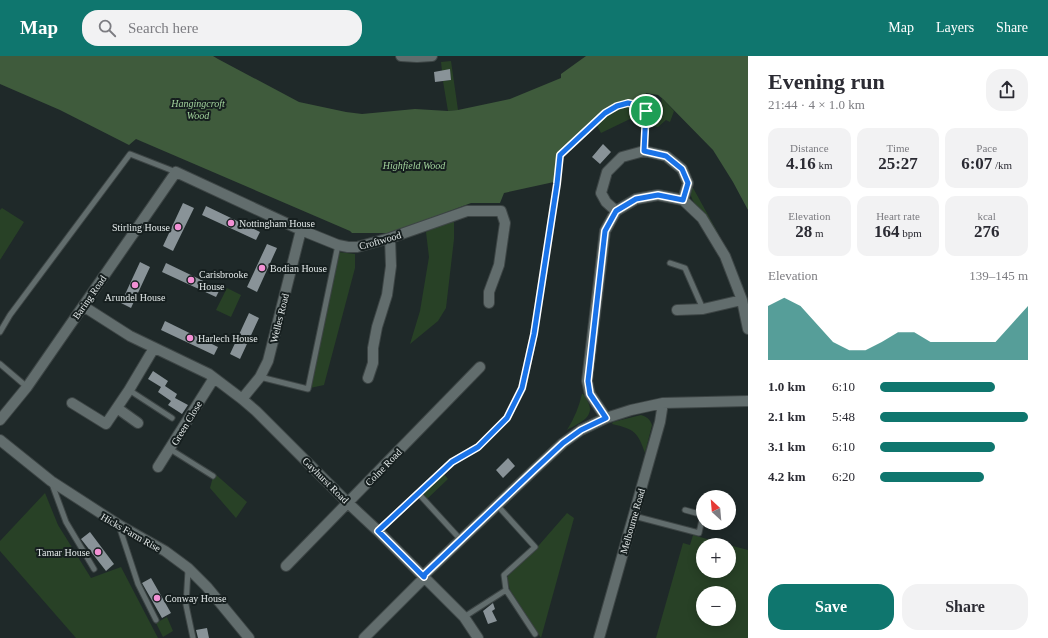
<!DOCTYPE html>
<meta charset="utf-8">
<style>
:root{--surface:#fff;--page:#f2f2f3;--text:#2b2b33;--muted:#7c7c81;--accent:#0f766e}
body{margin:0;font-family:Georgia,serif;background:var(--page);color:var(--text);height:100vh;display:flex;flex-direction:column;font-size:15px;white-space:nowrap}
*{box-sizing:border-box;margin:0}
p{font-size:13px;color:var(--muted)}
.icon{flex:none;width:22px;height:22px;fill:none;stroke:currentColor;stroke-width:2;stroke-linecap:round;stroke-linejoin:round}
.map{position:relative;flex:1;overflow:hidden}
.details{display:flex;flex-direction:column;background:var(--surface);width:300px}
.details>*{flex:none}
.needle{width:26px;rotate:334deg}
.controls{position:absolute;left:696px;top:434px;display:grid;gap:8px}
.controls a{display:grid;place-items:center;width:40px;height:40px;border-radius:50%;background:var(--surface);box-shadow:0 2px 10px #0003;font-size:20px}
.pin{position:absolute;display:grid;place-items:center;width:34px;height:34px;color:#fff;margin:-17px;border:2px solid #fff;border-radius:50%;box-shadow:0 1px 4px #0007}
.round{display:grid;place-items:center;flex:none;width:42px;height:42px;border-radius:16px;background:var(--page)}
.headline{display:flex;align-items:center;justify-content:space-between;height:68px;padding:0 20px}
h1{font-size:22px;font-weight:700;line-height:30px}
.metrics{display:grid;grid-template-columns:repeat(3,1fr);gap:6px;height:68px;padding:4px 20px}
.metrics div{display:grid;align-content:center;border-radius:10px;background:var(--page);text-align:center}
.metrics b{font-size:17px;font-weight:700}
.metrics small{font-size:11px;font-weight:400}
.metrics p{font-size:11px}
.chart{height:112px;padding:8px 20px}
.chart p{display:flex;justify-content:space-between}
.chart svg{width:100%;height:72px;margin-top:4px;fill:var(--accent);opacity:.7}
.cta{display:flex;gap:8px;margin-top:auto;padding:8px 20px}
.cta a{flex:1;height:46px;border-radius:16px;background:var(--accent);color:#fff;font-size:16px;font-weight:700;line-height:46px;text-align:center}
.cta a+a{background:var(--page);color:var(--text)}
ul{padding:0 20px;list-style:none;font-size:13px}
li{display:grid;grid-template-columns:64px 48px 1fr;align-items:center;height:30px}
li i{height:10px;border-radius:5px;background:var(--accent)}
header{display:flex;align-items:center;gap:24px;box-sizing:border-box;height:56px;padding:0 20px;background:var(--accent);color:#fff}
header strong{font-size:19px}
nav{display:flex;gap:22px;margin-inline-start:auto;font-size:14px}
.search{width:280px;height:36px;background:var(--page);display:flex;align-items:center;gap:10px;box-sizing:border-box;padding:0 14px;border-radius:16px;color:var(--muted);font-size:15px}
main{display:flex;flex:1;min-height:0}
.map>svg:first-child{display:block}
.green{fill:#284126;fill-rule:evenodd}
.forest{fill:#3f5b3c}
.building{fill:#899398}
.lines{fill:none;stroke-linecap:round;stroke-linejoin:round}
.lane-casing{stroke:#3d4545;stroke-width:7}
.street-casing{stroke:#3d4545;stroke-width:12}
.lane{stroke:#626d6d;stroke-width:5}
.street{stroke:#626d6d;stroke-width:10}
.route-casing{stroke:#fff;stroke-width:8}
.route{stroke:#1a73e8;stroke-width:5}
.poi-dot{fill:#f391d5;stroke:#161f1f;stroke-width:1.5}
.labels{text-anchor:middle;stroke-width:4;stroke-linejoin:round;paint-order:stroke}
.park-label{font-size:10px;font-style:italic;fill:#a2d39c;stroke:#161f1f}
.poi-label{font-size:10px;fill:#e2e8e8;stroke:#161f1f;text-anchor:start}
.street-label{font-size:10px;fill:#e2e8e8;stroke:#161f1f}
</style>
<header>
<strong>Map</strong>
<div class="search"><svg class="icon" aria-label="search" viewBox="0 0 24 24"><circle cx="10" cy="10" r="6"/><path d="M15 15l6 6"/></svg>Search here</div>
<nav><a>Map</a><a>Layers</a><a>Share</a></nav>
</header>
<main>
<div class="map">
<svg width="748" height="582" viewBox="0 0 748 582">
<rect width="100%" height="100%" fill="#1f2929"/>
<path class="green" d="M451,5L458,54L448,55L443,25L451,24L450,14L442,15L441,6Z
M662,42L674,55L670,66L666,64L658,71L647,69V59H651L654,53L660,55Z
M625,49C641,51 643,50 641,67L637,66L630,63L601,77L595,66L607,56Z
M692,130L719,179H718C715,174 712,168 708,163C700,153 686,143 692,130Z
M2,152L24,166L0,204V154Z
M454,163V183L446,252L438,265L410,288L420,255L429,201L426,176Z
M338,196L355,198V212L324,329L310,332Z
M227,232L241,239L231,261L216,254Z
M582,338H583C586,342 590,348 590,353C590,364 575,369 567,374C574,363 579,351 582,338Z
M641,359C647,361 650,363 652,369L645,397C638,376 634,373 612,368L613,366Z
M214,417L247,446L236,462L210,432Z
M444,418L448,423L427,443L424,440L423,437Z
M45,437L58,469L91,522L121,511L158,582H76L0,495V485Z
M567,457L574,462L541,582L510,534L507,521L540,488Z
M693,479L728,489H703V515H729V489L748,494V582H656L683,487L690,489ZM703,537H729V563H703Z
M167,561L173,575L163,581L156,567Z"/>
<path class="forest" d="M0,0H213L218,3L299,46L346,56L362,58L415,53L448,55L458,54L510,43L561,22V18L586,0H748V154L733,126L713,94L663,43L658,39L646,37L642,47C638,46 632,44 627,44C605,45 576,80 561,96L557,101L554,126L504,137L500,147H471L391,177H352L350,175L136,83L129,89L60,54L0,28Z"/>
<path class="building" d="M450,13L451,24L435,26L434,16Z
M603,88L611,96L600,108L592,101Z
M183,147L194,152L173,195L163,190Z
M206,150L260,176L256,184L202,159Z
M267,188L277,192L257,236L247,231Z
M140,206L150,211L131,252L121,247Z
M166,207L220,233L216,241L162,216Z
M249,257L259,262L240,303L230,298Z
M165,265L218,291L214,299L161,274Z
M153,315L168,325L165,330L177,338L175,342L188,349L182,358L168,349L171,345L158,336L161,331L148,323Z
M508,402L515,410L503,422L496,414Z
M90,476L114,508L106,515L81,483Z
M151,522L171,557L162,562L142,527Z
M493,547L495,553L492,555L497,565L488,568L483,555Z
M207,572L209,582H198L196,574Z"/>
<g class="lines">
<defs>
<path id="lane" d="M670,207L685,212L703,253
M0,276L10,259L130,98L176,116
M0,308L27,331
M260,321L308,333L338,189
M129,334L172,362
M170,393L213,420
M52,428L66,466L94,513
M418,437L461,484
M497,449L535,491L504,519L506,534L535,578
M634,460L699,477L703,459L685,454
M119,470L138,528L156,564
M378,475L452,406L478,391L507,362L523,332L534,278L557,129L560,99L605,57L617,50L628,47L642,50L646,55L644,95
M188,514L186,549L193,582
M464,561L506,534"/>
<path id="street" d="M401,0L417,1L432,0
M616,155L606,146L601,137L607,116L622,101L644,95L666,100L682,113L688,127L683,144
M83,250L130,280L209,318L242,343L256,355L348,447L378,475L464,561L478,582
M677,254L703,253L742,244
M368,322L373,307V292L377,271L387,239L391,210L390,182
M242,343L260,321L268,305L301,174
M72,347L106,368L129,334L154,292
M117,352L138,367
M606,362L590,338L587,325L605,175L616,155L636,143L658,139L683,144L702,162L725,200L742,244L748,273
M0,364L27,331L176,116L301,174L338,189L348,191H357L390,182L467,155H501L505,167L499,209L489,236V247
M0,384L51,425L119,469L165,495L188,512L207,531L249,582
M158,411L214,322
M286,510L480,311
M364,582L422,524L425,518L534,414L563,387L581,374L606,362L631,354L663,347L748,345
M599,582L660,366L663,347"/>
</defs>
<use href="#lane" class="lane-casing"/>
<use href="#street" class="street-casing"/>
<use href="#lane" class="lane"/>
<use href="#street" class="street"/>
</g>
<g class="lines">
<defs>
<path id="route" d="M628,47L642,50L646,55L644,95L666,100L682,113L688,127L683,144L658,139L636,143L616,155L605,175L588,325L590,338L606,362L581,374L563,387L534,414L425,518L424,521L378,475L452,406L478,391L507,362L522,332L534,278L557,128L560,99L605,57L617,50Z"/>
</defs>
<use href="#route" class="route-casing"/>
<use href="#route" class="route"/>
</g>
<g class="poi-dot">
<circle cx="231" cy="167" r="4"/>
<circle cx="178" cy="171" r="4"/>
<circle cx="262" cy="212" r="4"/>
<circle cx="191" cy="224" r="4"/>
<circle cx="135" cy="229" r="4"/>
<circle cx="190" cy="282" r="4"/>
<circle cx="98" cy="496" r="4"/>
<circle cx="157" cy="542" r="4"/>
</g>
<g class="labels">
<g class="park-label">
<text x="198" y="51">Hangingcroft<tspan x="198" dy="12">Wood</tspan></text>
<text x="414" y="113">Highfield Wood</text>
</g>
<g class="poi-label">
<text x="239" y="171">Nottingham House</text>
<text x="170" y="175" text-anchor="end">Stirling House</text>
<text x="270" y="216">Bodian House</text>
<text x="199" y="222">Carisbrooke<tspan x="199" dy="12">House</tspan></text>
<text x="135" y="245" text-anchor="middle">Arundel House</text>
<text x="198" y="286">Harlech House</text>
<text x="90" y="500" text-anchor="end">Tamar House</text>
<text x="165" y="546">Conway House</text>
</g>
<g class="street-label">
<text transform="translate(380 184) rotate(-16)" y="4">Croftwood</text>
<text transform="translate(89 241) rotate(-55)" y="4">Baring Road</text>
<text transform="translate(279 262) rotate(-76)" y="4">Welles Road</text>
<text transform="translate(186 367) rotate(-59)" y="4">Green Close</text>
<text transform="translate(383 411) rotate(-46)" y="4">Colne Road</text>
<text transform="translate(326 424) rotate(45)" y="4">Gayhurst Road</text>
<text transform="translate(632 465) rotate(-74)" y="4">Melbourne Road</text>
<text transform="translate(131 476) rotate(30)" y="4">Hicks Farm Rise</text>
</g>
</g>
</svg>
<div class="controls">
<a><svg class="needle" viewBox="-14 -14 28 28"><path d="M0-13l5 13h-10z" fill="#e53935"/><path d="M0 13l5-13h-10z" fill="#7c7c81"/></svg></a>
<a>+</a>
<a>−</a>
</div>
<div class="pin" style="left:646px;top:55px;background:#1e9e55"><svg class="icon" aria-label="arrive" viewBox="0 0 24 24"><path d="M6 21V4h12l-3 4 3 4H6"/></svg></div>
</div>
<section class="details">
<div class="headline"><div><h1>Evening run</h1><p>21:44 · 4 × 1.0 km</p></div><a class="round"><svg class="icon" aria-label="share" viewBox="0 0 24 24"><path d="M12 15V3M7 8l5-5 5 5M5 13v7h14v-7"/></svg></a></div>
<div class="metrics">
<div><p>Distance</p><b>4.16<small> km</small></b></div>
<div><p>Time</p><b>25:27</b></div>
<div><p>Pace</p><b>6:07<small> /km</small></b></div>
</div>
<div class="metrics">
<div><p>Elevation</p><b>28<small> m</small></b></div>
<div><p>Heart rate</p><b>164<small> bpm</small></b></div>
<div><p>kcal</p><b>276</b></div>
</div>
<div class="chart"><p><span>Elevation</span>139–145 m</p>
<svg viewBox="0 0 160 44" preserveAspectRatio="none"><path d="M0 44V11L10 6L20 11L30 22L40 33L50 38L60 38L70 33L80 27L90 27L100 33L110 33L120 33L130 33L140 33L150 22L160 11V44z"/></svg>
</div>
<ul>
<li><b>1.0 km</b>6:10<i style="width:78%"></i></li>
<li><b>2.1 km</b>5:48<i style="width:100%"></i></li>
<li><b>3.1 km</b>6:10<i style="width:78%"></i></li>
<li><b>4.2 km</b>6:20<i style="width:70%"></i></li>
</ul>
<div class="cta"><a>Save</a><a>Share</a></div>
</section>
</main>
